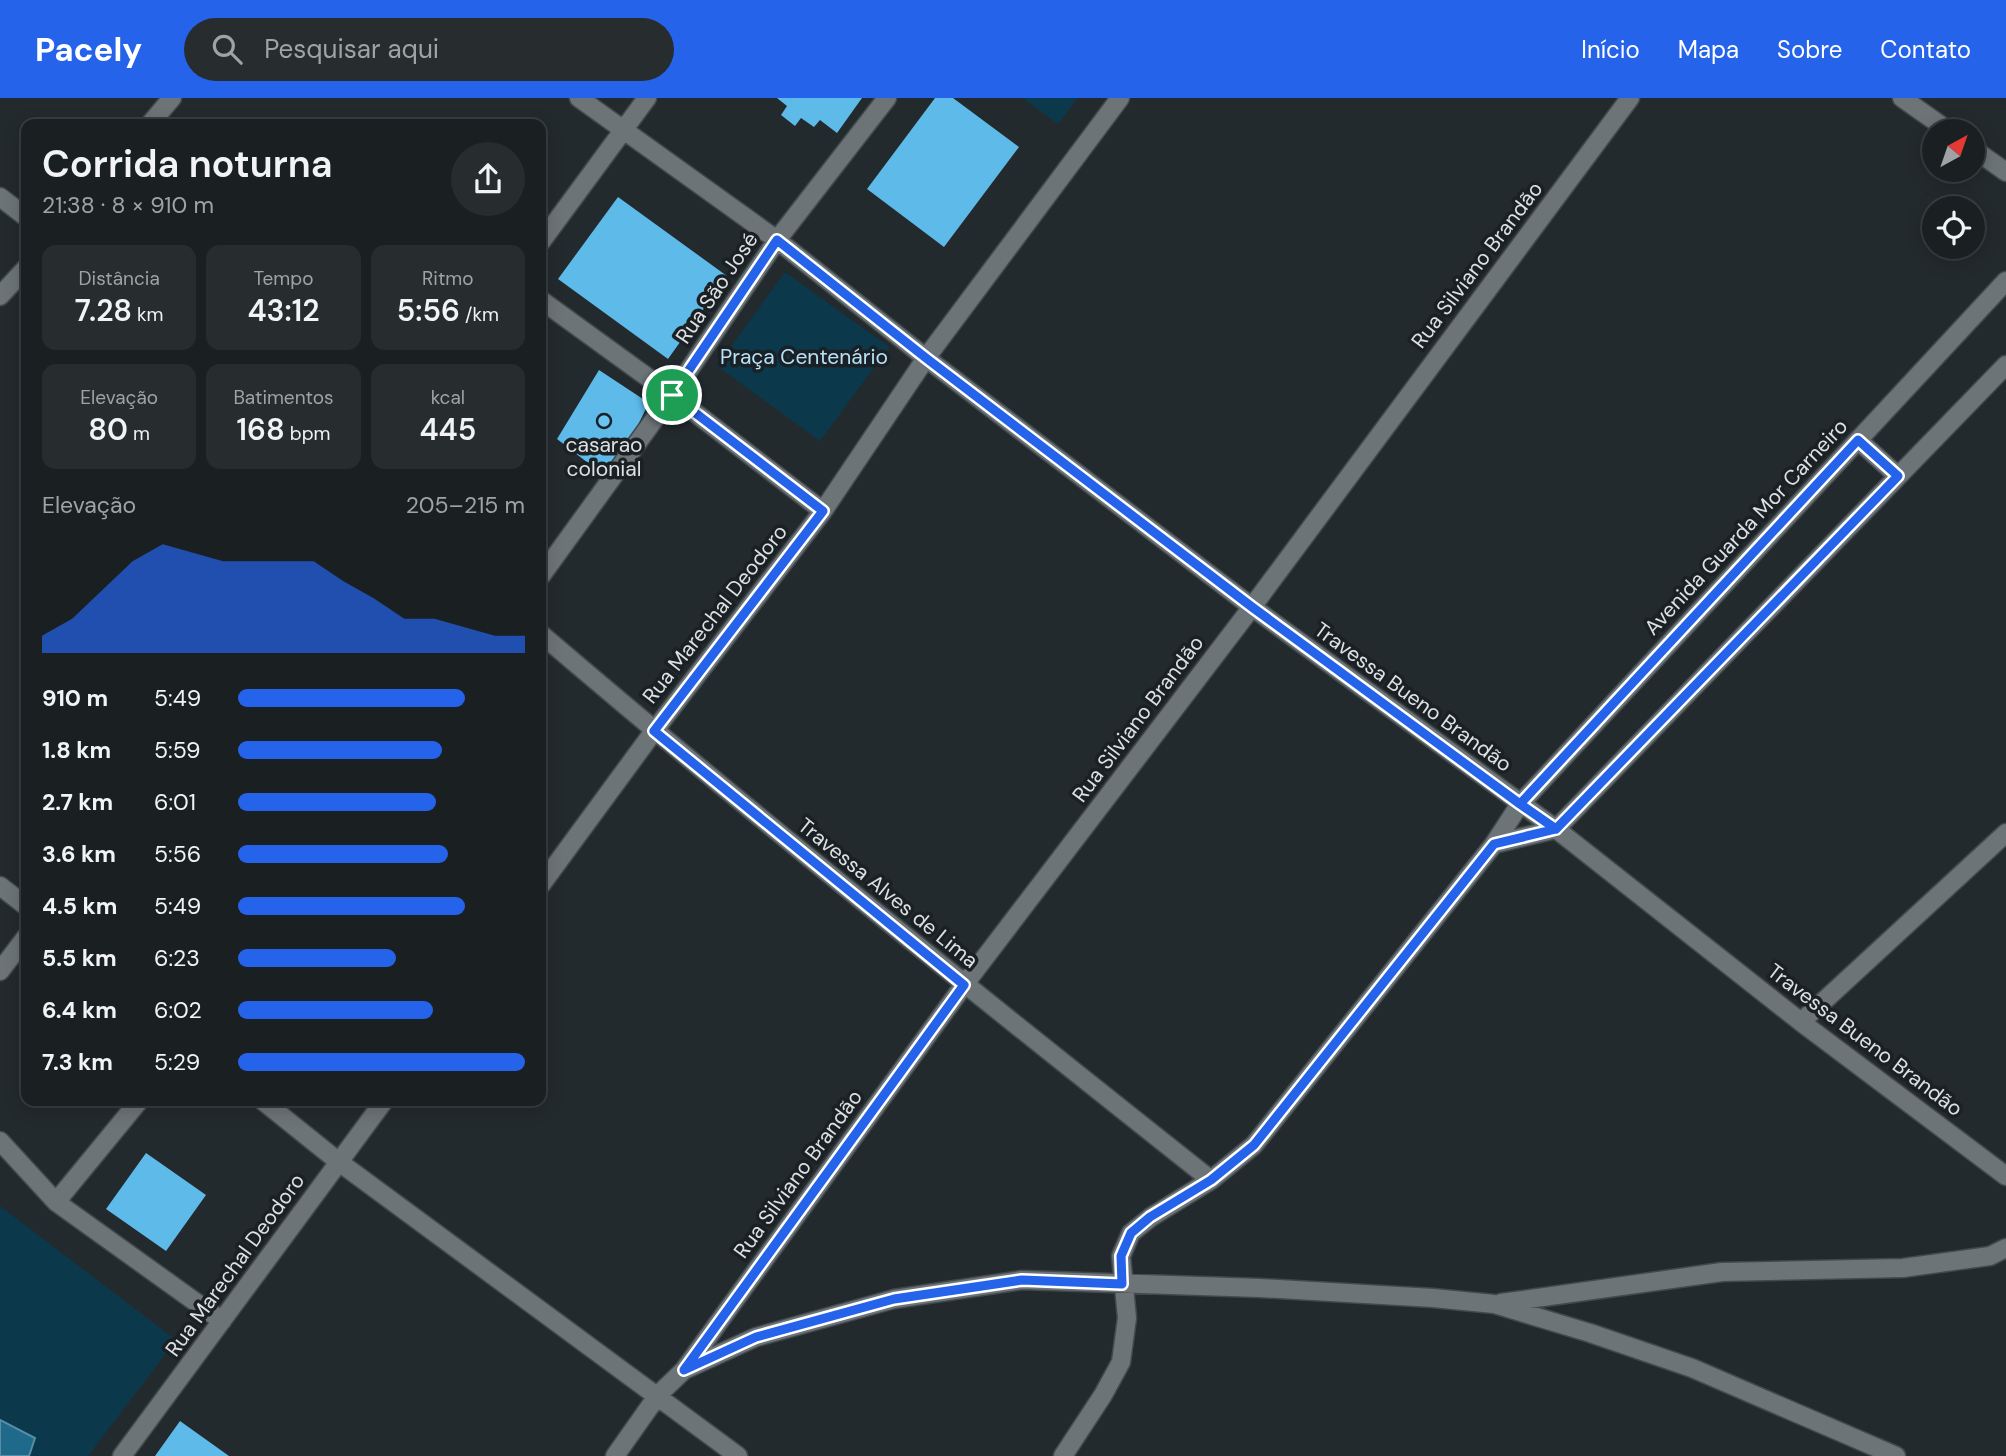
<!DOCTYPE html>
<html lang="pt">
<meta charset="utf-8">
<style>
:root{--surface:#1a2022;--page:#272d2f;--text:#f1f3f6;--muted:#9fa3a5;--line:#383e40;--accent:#2563eb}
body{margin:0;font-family:"DM Sans",sans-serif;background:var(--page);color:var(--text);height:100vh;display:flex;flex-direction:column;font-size:26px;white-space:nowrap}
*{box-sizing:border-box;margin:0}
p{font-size:23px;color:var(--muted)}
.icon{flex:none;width:38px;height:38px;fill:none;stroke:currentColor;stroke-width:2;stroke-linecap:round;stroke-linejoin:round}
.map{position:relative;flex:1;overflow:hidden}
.side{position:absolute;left:21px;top:21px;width:525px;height:987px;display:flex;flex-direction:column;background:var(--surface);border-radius:14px;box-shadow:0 4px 18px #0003,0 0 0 2px var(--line)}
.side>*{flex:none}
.needle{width:46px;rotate:40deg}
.buttons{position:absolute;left:1922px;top:21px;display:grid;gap:14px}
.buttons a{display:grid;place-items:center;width:63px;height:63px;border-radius:50%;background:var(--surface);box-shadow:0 4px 18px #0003,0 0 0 2px var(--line);font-size:35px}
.pin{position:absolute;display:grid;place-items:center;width:60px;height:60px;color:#fff;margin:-30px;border:4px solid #fff;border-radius:50%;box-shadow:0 2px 7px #0007}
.round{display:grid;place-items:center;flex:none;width:74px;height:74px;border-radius:37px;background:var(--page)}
.overview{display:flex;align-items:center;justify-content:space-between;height:119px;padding:0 21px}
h1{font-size:38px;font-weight:600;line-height:52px}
.metrics{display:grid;grid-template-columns:repeat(3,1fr);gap:10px;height:119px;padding:7px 21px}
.metrics div{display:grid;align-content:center;border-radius:14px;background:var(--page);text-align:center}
.metrics b{font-size:30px;font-weight:600}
.metrics small{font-size:19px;font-weight:400}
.metrics p{font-size:19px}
.chart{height:196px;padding:14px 21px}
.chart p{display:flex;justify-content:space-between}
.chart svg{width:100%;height:126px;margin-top:7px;fill:var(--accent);opacity:.7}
ul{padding:0 21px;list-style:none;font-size:23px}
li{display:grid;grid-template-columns:112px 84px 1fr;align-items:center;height:52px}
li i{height:18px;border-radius:9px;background:var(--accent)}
header{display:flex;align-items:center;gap:42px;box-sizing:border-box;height:98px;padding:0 35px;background:var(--accent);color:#fff}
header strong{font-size:33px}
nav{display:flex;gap:38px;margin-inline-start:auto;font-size:24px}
.search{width:490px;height:63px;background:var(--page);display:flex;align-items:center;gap:18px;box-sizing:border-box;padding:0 24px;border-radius:38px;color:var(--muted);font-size:26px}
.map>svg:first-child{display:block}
.green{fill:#0c384b}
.water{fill:#1f698a;stroke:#588da5;stroke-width:2}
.building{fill:#5ebae8}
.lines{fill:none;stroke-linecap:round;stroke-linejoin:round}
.minor-casing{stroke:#42494c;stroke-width:21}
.minor{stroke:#6c7478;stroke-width:18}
.route-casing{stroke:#fff;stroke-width:14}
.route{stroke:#2563eb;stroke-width:9}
.poi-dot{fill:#6ac3f1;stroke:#1a2024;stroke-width:2.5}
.labels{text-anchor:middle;stroke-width:7;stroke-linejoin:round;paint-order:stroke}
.street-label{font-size:21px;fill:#dde1e4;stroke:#1a2024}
.park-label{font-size:21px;fill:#b6e1f9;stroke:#1a2024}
.poi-label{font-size:21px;fill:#dde1e4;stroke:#1a2024}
</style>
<header>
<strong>Pacely</strong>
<div class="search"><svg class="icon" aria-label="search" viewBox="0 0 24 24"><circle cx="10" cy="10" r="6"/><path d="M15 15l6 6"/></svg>Pesquisar aqui</div>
<nav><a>Início</a><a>Mapa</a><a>Sobre</a><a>Contato</a></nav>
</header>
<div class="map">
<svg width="2006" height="1358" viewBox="0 0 2006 1358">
<rect width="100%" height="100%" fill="#232a2e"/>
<path class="green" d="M1023,0H1078L1058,26Z
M785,174L889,249L820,343L717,268Z
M0,1108L176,1242L88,1358H0Z"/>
<path class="water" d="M0,1322L35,1340L29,1358H0Z"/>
<path class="building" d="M777,0H862L837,35L820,22L814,29L801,20L795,28L781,17L787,8Z
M935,0H953L1019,49L944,149L867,91Z
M618,99L727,178L668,261L558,181Z
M599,272L649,305L610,382L557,341Z
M146,1055L206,1097L166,1153L106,1111Z
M180,1323L229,1358H155Z"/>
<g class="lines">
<defs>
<path id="minor" d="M579,0L777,142L926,260L1252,509L1556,731L1801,924L2006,1078
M1902,0L1949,33
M150,26L172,0
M1972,50L2006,74
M0,99L26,119
M541,144L647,0
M0,198L26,170
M541,202L672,297L823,413
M1858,342L1898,378
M541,478L672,297L777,142L887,0
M541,536C760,723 985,903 1211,1082
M1494,746L1556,731L2006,267
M541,787L654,633L823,413L926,260L1120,0
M0,788L26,808
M0,873L26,839
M1801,924L2006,735
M263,1003L339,1064L738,1358
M0,1043L56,1104L222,1223
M56,1104L139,1003
M1501,1205L1722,1174L1903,1170L1990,1158L2006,1150
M684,1272L964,887L1252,509L1630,0
M122,1358L384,1003
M615,1358L658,1297L684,1272L756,1239L894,1201L1022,1182L1260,1190L1433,1200L1494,1206L1590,1235L1692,1270L1896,1358
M1063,1358L1103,1297L1121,1264L1127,1220L1121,1158L1131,1135L1151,1119L1211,1082L1254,1047L1494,746L1520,706L2006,183"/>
</defs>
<use href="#minor" class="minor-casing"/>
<use href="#minor" class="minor"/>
</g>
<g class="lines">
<defs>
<path id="route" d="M672,297L823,413L654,633L964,887L684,1272L756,1239L894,1201L1022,1182L1122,1186L1121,1158L1131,1135L1150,1119L1211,1082L1254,1047L1494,746L1556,731L1520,706L1858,342L1898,378L1556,731L1520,706L1252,509L926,260L777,142L672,297"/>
</defs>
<use href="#route" class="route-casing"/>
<use href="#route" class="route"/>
</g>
<circle class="poi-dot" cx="604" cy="323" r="7"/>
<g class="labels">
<g class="street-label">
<text transform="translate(1477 167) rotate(-53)" y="7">Rua Silviano Brandão</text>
<text transform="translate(717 190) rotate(-56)" y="7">Rua São José</text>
<text transform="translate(1746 429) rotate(-47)" y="7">Avenida Guarda Mor Carneiro</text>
<text transform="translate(715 516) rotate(-52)" y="7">Rua Marechal Deodoro</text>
<text transform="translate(1413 599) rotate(36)" y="7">Travessa Bueno Brandão</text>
<text transform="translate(1138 621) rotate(-53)" y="7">Rua Silviano Brandão</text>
<text transform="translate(888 795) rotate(39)" y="7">Travessa Alves de Lima</text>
<text transform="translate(1865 942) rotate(37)" y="7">Travessa Bueno Brandão</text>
<text transform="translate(798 1076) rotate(-54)" y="7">Rua Silviano Brandão</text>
<text transform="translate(235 1167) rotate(-54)" y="7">Rua Marechal Deodoro</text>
</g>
<g class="park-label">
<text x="804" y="266">Praça Centenário</text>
</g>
<g class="poi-label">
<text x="604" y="354">casarao<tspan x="604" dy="24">colonial</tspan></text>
</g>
</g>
</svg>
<div class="buttons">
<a><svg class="needle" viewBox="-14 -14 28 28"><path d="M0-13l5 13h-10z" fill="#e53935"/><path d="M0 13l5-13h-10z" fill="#9fa3a5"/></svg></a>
<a><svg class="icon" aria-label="locate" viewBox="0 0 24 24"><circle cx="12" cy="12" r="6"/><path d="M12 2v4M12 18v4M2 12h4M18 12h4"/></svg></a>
</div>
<div class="pin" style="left:672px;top:297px;background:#1e9e55"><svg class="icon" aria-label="arrive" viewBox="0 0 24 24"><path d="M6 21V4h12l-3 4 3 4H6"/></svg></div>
<section class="side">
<div class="overview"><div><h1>Corrida noturna</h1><p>21:38 · 8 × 910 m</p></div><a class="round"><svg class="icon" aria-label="share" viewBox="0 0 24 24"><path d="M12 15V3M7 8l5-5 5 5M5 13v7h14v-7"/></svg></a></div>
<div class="metrics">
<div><p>Distância</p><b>7.28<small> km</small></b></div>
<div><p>Tempo</p><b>43:12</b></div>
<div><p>Ritmo</p><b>5:56<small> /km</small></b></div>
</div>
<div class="metrics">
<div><p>Elevação</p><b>80<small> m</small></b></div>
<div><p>Batimentos</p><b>168<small> bpm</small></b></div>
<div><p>kcal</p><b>445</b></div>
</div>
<div class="chart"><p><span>Elevação</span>205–215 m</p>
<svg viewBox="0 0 160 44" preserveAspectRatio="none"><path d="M0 44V38L10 32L20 22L30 12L40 6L50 9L60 12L70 12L80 12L90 12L100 19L110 25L120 32L130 32L140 35L150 38L160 38V44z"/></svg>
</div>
<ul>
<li><b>910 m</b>5:49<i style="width:79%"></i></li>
<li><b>1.8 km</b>5:59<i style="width:71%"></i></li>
<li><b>2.7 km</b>6:01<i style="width:69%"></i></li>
<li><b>3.6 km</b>5:56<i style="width:73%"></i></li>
<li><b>4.5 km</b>5:49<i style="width:79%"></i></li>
<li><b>5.5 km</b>6:23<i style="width:55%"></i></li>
<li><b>6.4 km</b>6:02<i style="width:68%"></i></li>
<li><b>7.3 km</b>5:29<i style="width:100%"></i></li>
</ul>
</section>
</div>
